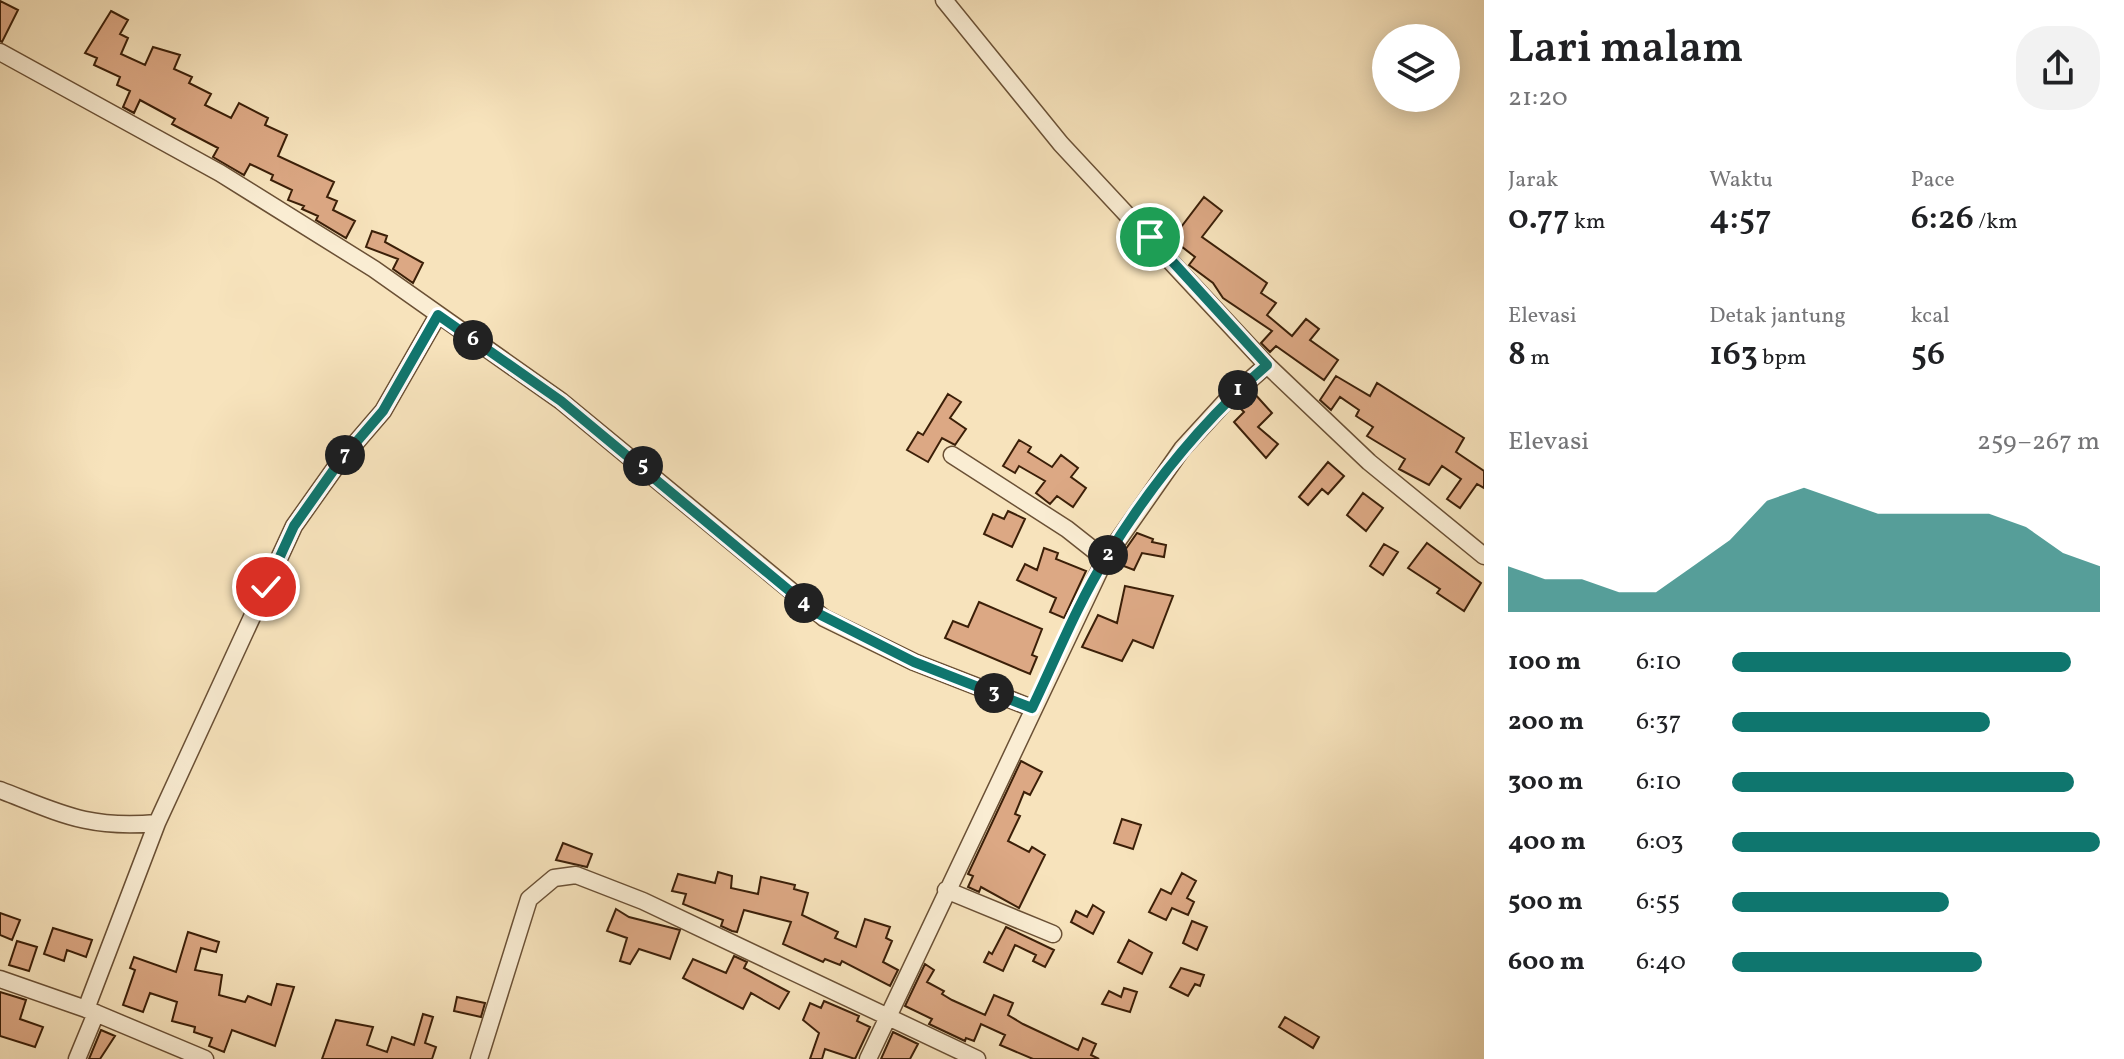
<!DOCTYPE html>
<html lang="id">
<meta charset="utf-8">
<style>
:root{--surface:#fff;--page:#f2f2f2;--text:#202124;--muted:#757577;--accent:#0f766e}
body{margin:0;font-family:Vollkorn,serif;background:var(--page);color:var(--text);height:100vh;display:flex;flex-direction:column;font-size:30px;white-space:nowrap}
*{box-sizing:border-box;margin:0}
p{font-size:26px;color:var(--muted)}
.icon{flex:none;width:44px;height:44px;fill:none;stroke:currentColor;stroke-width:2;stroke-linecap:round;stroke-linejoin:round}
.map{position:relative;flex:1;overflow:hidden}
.sheet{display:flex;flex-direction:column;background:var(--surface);width:640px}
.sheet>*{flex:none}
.buttons{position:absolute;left:1372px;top:24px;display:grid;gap:16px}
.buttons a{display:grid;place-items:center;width:88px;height:88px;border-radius:50%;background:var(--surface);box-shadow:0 4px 20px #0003;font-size:40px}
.pin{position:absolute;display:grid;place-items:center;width:68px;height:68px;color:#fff;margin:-34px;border:4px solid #fff;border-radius:50%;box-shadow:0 2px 8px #0007}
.km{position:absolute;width:40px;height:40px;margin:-20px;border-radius:50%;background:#222;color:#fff;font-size:22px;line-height:40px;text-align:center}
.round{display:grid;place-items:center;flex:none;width:84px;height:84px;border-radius:32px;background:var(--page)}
.head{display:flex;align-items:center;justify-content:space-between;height:136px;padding:0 24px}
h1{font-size:44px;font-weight:600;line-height:60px}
.metrics{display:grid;grid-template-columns:repeat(3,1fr);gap:12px;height:136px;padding:8px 24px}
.metrics div{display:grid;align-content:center}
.metrics b{font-size:34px;font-weight:600}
.metrics small{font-size:22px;font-weight:400}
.metrics p{font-size:22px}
.chart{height:224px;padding:16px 24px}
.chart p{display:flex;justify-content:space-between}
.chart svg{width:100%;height:144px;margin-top:8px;fill:var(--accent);opacity:.7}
ul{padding:0 24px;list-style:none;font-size:26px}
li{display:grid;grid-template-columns:128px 96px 1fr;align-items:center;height:60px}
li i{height:20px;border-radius:10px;background:var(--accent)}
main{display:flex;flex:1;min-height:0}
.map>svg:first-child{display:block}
.building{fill:#dca884;stroke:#3b1f08;stroke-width:2}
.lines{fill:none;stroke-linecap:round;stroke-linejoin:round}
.street-casing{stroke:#6a5035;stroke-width:19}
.street{stroke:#faedd3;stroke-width:16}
.route-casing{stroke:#fff;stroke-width:16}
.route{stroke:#0f766e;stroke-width:10}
</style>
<main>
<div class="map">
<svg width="1484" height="1059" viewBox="0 0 1484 1059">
<rect width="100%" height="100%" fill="#f7e3bc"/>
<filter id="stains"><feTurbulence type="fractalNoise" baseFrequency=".0025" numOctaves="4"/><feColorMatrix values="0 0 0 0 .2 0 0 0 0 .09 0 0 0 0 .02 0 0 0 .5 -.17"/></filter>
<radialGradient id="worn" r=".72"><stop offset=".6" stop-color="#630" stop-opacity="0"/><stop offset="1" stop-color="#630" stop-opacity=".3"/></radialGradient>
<path class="building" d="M0,1L18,10L2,42L0,41Z
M111,11L128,20L120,34L128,38L121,54L145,65L153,47L180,55L174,69L192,77L189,83L211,94L205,105L231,118L239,103L268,118L265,125L287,135L278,156L334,182L327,197L337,201L333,210L355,221L346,238L316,220L318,216L302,209L304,206L288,200L292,190L271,180L273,175L250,164L244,175L213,157L218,148L172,124L175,119L140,100L134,113L123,107L130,91L117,85L120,77L94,65L97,58L85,53Z
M1204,197L1222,211L1202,237L1267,283L1261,293L1276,303L1267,315L1292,336L1306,319L1319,329L1310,340L1338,360L1324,380L1276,346L1270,352L1261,343L1272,331L1223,298L1213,283L1189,265L1195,257L1172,239Z
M372,231L387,236L385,242L423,263L413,283L393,269L398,259L366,247Z
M1336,376L1370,396L1377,383L1464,438L1456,452L1484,471V488L1477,484L1460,508L1447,499L1461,479L1442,466L1429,485L1399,469L1405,459L1367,436L1373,427L1356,416L1359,410L1340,397L1331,410L1320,400Z
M1253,392L1272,413L1258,427L1278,444L1266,458L1234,422L1244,412L1238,406Z
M948,394L961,402L950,418L966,429L955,445L942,438L928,462L907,450L918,432L923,435Z
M1019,440L1031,447L1028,452L1052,467L1061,455L1078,468L1071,477L1086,488L1073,507L1057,496L1050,504L1036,493L1045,481L1019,466L1015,473L1003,466Z
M1328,462L1344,476L1328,494L1322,489L1308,505L1299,497Z
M1363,493L1383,508L1366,531L1347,515Z
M1008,511L1025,519L1012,547L984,534L993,514L1004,519Z
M1137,533L1153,539L1152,542L1166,545L1164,557L1142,553L1134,570L1116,563Z
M1427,543L1481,583L1464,611L1437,593L1440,589L1408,568Z
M1384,544L1398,552L1383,575L1370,566Z
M1044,548L1058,553L1056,559L1086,571L1064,618L1050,612L1056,598L1017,580L1025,564L1037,570Z
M1125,586L1173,596L1153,648L1133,640L1122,661L1082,647L1098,615L1117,623Z
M979,602L1042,629L1032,655L1037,657L1030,674L945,638L953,621L968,627Z
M1021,761L1042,772L1030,795L1024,792L1015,814L1020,816L1008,841L1029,852L1032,847L1045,855L1019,908L981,887L979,892L968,887L973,876L968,874Z
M1122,819L1141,825L1133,849L1114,843Z
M563,843L592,854L587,867L556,860Z
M718,872L732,876L731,888L758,894L761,877L795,885L794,889L808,893L802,915L838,932L835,938L856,947L865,919L890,927L886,938L892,941L883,962L898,970L890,986L842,961L840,965L825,959L823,962L783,944L791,922L744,910L737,932L732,931L721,926L723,920L683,904L686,894L672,891L678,874L715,883Z
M1182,873L1196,881L1187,898L1194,902L1188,915L1172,908L1166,920L1149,912L1161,889L1171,894Z
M1093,905L1104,912L1093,934L1071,922L1076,911L1087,917Z
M616,909L629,917L680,930L670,959L639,949L630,964L620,961L627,938L607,931Z
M0,913L20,920L12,940L0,935Z
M1192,921L1207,927L1197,950L1183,943Z
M1006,927L1054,950L1045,967L1033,961L1036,955L1015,945L1003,971L984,962L989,952L992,954Z
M53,928L92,940L86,957L67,950L64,961L44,954Z
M188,932L219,942L216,952L201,948L195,970L222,975L219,995L245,1002L248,996L271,1005L277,984L294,987L275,1046L232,1030L224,1052L209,1046L212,1038L194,1032L195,1027L172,1021L177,1002L150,993L143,1012L123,1005L135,970L130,968L134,957L176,972Z
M1129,940L1152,953L1142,974L1118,962Z
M17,941L37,947L29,971L9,965Z
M734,956L747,962L744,968L789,992L779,1009L751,993L743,1009L683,978L693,959L726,973Z
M925,964L934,970L927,982L944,991L942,994L952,1000L985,1015L994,995L1013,1003L1008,1015L1023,1024L1078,1050L1083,1038L1096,1044L1091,1055L1099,1059H1033L1000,1045L1005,1035L981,1024L974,1041L966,1038L965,1041L929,1024L932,1019L905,1006Z
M1181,968L1204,975L1200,986L1195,984L1188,996L1170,987Z
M1124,988L1137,992L1130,1012L1102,1004L1109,991L1121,997Z
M0,992L26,1000L20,1019L43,1027L35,1047L0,1036Z
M457,997L485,1003L481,1017L454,1011Z
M824,1001L859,1016L857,1021L870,1027L855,1059L825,1049L822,1059H810L819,1033L803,1020L810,1003L821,1008Z
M423,1014L433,1017L425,1043L436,1047L432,1059H322L336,1020L373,1027L367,1045L387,1052L392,1037L414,1045Z
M1285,1017L1319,1037L1313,1048L1279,1027Z
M101,1030L115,1036L100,1059H89Z
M893,1032L918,1044L910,1059H881Z"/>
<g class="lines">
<defs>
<path id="street" d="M944,0L1061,144L1267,365L1369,462L1484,556
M0,52L220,173L374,269L561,401L824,618L914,662L1032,708
M952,455L1067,529L1105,559
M0,790C62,814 88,829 157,823
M946,890L1053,934
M0,979L86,1009L205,1059
M86,1009L157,823L294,526L340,461L383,411L438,315
M77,1059L96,1013
M479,1059L529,899L554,878L576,875L643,901L977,1059
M868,1059L1105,559L1182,449L1225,402L1267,365"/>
</defs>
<use href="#street" class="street-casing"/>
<use href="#street" class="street"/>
</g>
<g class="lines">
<defs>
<path id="route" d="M266,587L294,526L340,461L383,411L438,315L561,401L815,612L914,662L1032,708C1056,658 1077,605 1106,558C1150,486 1203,420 1267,365L1150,237"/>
</defs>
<use href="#route" class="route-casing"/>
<use href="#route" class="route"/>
</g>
<rect width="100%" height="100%" filter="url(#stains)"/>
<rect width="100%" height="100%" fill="url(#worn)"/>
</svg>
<div class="buttons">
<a><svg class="icon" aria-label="layers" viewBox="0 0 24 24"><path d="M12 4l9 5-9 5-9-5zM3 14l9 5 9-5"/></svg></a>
</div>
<div class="pin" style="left:1150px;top:237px;background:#1e9e55"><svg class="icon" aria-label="arrive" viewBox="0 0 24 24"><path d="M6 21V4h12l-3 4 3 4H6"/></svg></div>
<div class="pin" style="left:266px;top:587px;background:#d93025"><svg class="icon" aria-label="check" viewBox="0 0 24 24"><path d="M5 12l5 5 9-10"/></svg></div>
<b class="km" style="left:1238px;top:390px">1</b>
<b class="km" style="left:1108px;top:555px">2</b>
<b class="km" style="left:994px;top:693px">3</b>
<b class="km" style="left:804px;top:603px">4</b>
<b class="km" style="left:643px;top:466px">5</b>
<b class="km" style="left:473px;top:340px">6</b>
<b class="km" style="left:345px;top:455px">7</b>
</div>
<section class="sheet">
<div class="head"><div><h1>Lari malam</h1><p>21:20</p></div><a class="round"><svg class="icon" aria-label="share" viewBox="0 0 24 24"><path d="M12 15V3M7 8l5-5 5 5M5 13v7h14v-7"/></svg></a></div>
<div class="metrics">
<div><p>Jarak</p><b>0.77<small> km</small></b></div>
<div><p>Waktu</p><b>4:57</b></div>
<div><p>Pace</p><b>6:26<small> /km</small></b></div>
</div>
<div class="metrics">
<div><p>Elevasi</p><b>8<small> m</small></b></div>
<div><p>Detak jantung</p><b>163<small> bpm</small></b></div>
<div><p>kcal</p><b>56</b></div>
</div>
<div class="chart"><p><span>Elevasi</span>259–267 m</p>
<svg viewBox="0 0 160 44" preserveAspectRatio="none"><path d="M0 44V30L10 34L20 34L30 38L40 38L50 30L60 22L70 10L80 6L90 10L100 14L110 14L120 14L130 14L140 18L150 26L160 30V44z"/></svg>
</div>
<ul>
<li><b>100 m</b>6:10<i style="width:92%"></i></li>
<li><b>200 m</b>6:37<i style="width:70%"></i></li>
<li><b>300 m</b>6:10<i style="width:93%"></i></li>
<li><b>400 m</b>6:03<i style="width:100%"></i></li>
<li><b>500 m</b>6:55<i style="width:59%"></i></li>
<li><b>600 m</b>6:40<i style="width:68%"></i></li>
</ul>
</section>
</main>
